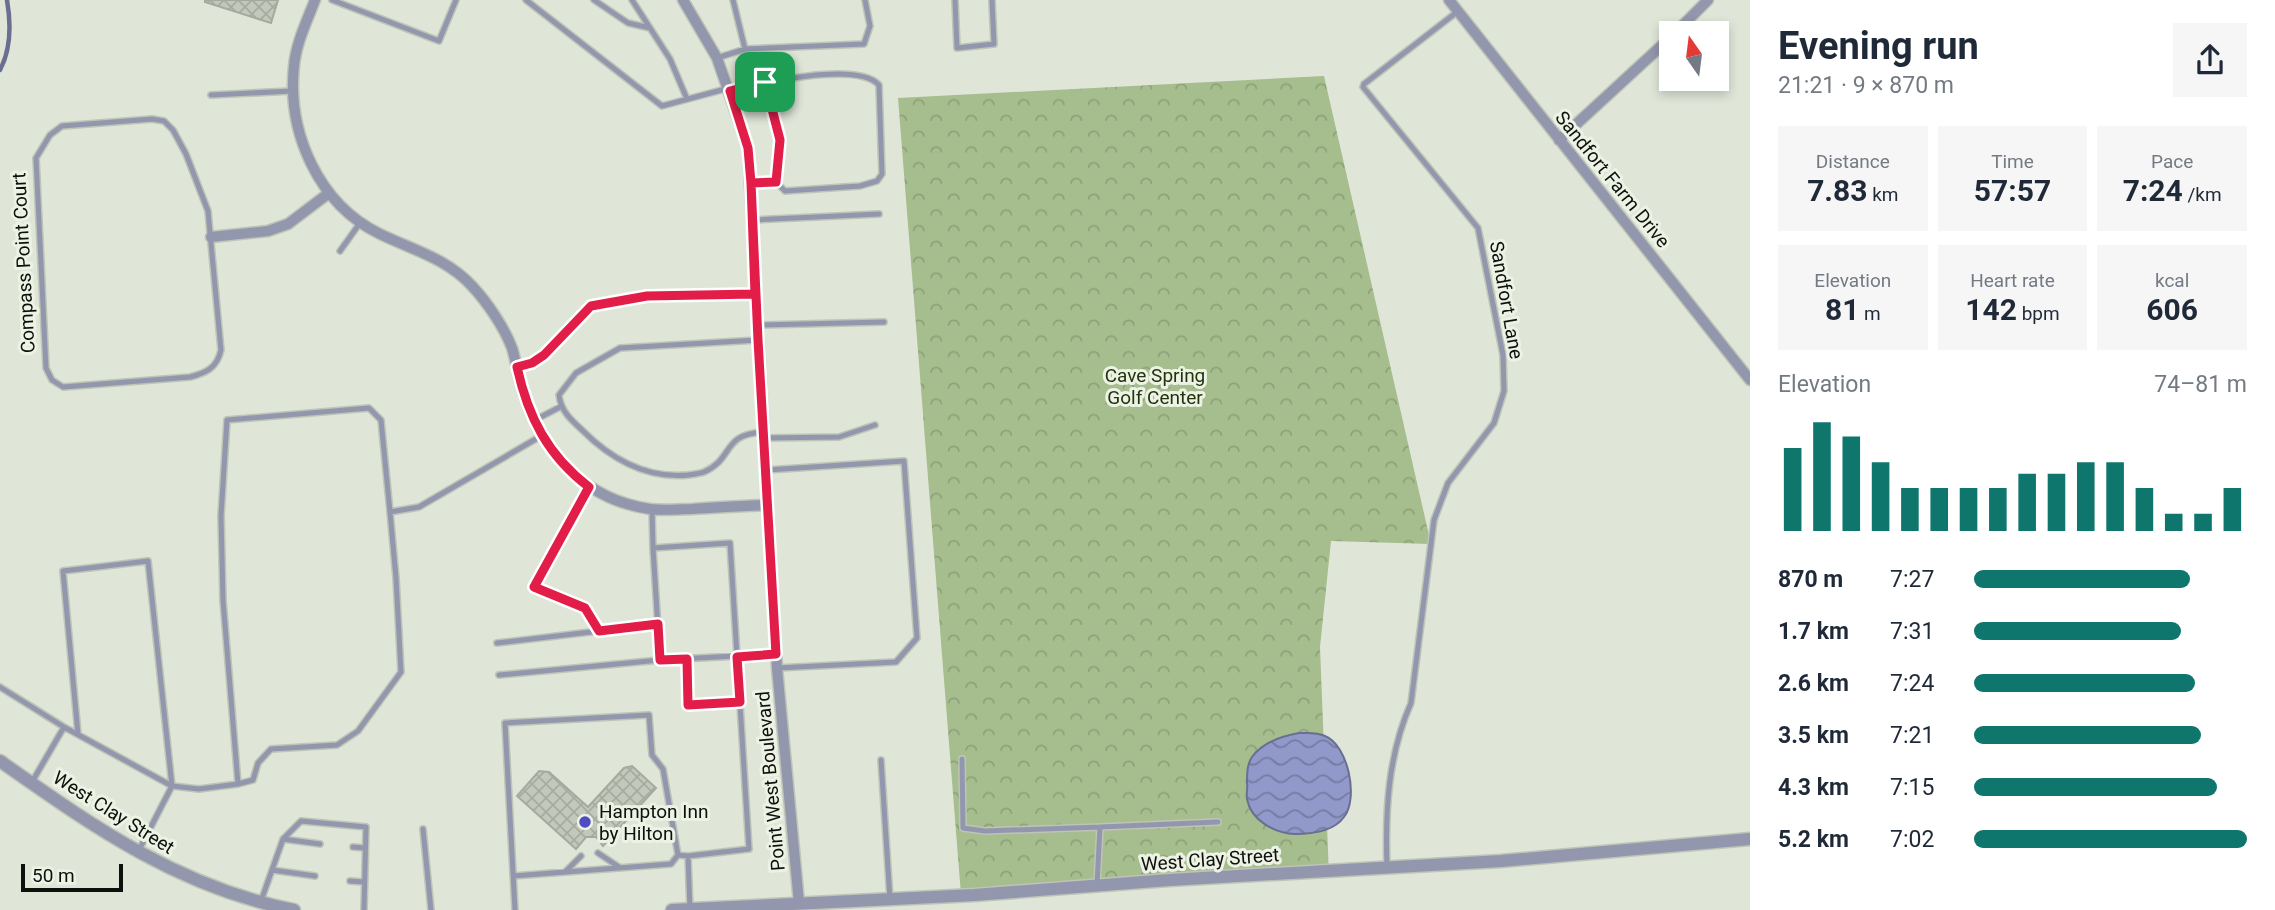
<!DOCTYPE html>
<meta charset="utf-8">
<style>
:root{--surface:#fff;--page:#f6f6f7;--text:#1f2937;--muted:#747a83;--accent:#0f766e}
body{margin:0;font-family:Roboto,sans-serif;background:var(--page);color:var(--text);height:100vh;display:flex;flex-direction:column;font-size:26px;white-space:nowrap}
*{box-sizing:border-box;margin:0}
p{font-size:23px;color:var(--muted)}
.icon{flex:none;width:38px;height:38px;fill:none;stroke:currentColor;stroke-width:2;stroke-linecap:round;stroke-linejoin:round}
.map{position:relative;flex:1;overflow:hidden}
.details{display:flex;flex-direction:column;background:var(--surface);width:525px}
.details>*{flex:none}
.needle{width:46px;rotate:346deg}
.buttons{position:absolute;left:1659px;top:21px;display:grid;gap:14px}
.buttons a{display:grid;place-items:center;width:70px;height:70px;border-radius:0px;background:var(--surface);box-shadow:0 4px 10px #0003;font-size:35px}
.scale{position:absolute;left:21px;bottom:18px;width:102px;box-sizing:border-box;padding-left:7px;border:4px solid #0e100c;border-top:0;font-size:19px;line-height:24px;white-space:nowrap;color:#0e100c;-webkit-text-stroke:5px #ecf3e5;paint-order:stroke}
.pin{position:absolute;display:grid;place-items:center;width:60px;height:60px;color:#fff;margin:-30px;border-radius:14px;box-shadow:0 4px 10px #0006}
.round{display:grid;place-items:center;flex:none;width:74px;height:74px;border-radius:0px;background:var(--page)}
.head{display:flex;align-items:center;justify-content:space-between;height:119px;padding:0 28px}
h1{font-size:38px;font-weight:700;line-height:52px}
.figures{display:grid;grid-template-columns:repeat(3,1fr);gap:10px;height:119px;padding:7px 28px}
.figures div{display:grid;align-content:center;border-radius:0px;background:var(--page);text-align:center}
.figures b{font-size:30px;font-weight:700}
.figures small{font-size:19px;font-weight:400}
.figures p{font-size:19px}
.chart{height:196px;padding:14px 28px}
.chart p{display:flex;justify-content:space-between}
.chart svg{width:100%;height:126px;margin-top:7px;stroke:var(--accent);stroke-width:6}
ul{padding:0 28px;list-style:none;font-size:23px}
li{display:grid;grid-template-columns:112px 84px 1fr;align-items:center;height:52px}
li i{height:18px;border-radius:9px;background:var(--accent)}
main{display:flex;flex:1;min-height:0}
.map>svg:first-child{display:block}
.park{fill:url(#park-crowns)}
.water{fill:url(#water-waves);stroke:#6a6f91;stroke-width:2}
.lines{fill:none;stroke-linecap:round;stroke-linejoin:round}
.stream{stroke:#6a6f91;stroke-width:4.5}
.building{fill:url(#building-cross-hatch);stroke:#a4ab9e;stroke-width:2}
.service-casing{stroke:#bec4b7;stroke-width:8}
.minor-casing{stroke:#bec4b7;stroke-width:13}
.tertiary-casing{stroke:#bec4b7;stroke-width:15}
.service{stroke:#9397ad;stroke-width:5}
.minor{stroke:#9397ad;stroke-width:10}
.tertiary{stroke:#9397ad;stroke-width:12}
.route-casing{stroke:#fff;stroke-width:14}
.route{stroke:#e11d48;stroke-width:9}
.poi-dot{fill:#4d4cc2;stroke:#ecf3e5;stroke-width:2.5}
.labels{text-anchor:middle;stroke-width:6;stroke-linejoin:round;paint-order:stroke}
.street-label{font-size:19px;fill:#0e100c;stroke:#ecf3e5}
.park-label{font-size:19px;fill:#23330d;stroke:#ecf3e5}
.poi-label{font-size:19px;fill:#0e100c;stroke:#ecf3e5;text-anchor:start}
</style>
<main>
<div class="map">
<svg width="1750" height="910" viewBox="0 0 1750 910">
<defs>
<pattern id="park-crowns" width="20" height="18" patternUnits="userSpaceOnUse" patternTransform="scale(1.75)"><rect width="20" height="18" fill="#a6bd8e"/><path d="M2 6a3 3 0 1 1 6 0M12 15a3 3 0 1 1 6 0" fill="none" stroke="#8ea179"/></pattern>
<pattern id="water-waves" width="16" height="10" patternUnits="userSpaceOnUse" patternTransform="scale(1.75)"><rect width="16" height="10" fill="#9198ca"/><path d="M0 5q4-4 8 0t8 0" fill="none" stroke="#757ba2"/></pattern>
<pattern id="building-cross-hatch" width="8" height="8" patternUnits="userSpaceOnUse" patternTransform="scale(1.75)"><rect width="8" height="8" fill="#c2c9bb"/><path d="M0 0l8 8M0 8l8-8" fill="none" stroke="#a6aca0"/></pattern>
</defs>
<rect width="100%" height="100%" fill="#dfe6d8"/>
<path class="park" d="M1324,76L1431,544L1331,541L1320,647L1329,876L961,895L898,98Z"/>
<path class="water" d="M1299,733C1308,733 1317,732 1325,736C1348,745 1359,798 1344,817C1334,831 1311,834 1295,834C1275,833 1251,821 1247,799C1246,794 1248,787 1247,783C1247,774 1247,764 1252,757C1263,742 1282,736 1299,733Z"/>
<g class="lines">
<path class="stream" d="M0,70C11,49 11,23 7,0"/>
</g>
<path class="building" d="M205,0H278L271,23L205,2Z
M632,766L656,788L603,846L596,837H586L576,849L517,796L539,771L549,772L588,807L624,768Z"/>
<g class="lines">
<defs>
<path id="service" d="M332,0L439,41L456,0
M526,0L662,106L729,88
M594,0L628,23L650,28
M632,0L670,59L687,99
M733,0L745,49
M955,0L957,48L994,44L992,0
M717,58L745,49L864,44L870,26L865,0
M765,82L780,140L776,182
M730,91C761,83 857,61 879,85L882,174L877,181L860,186L785,191L776,182L751,183
M211,95L292,91
M152,119L164,121L173,130L186,154L208,211L221,350C217,368 206,373 190,377L63,387L52,380L46,368L36,158L50,135L62,126Z
M753,220L879,214
M340,251L360,223
M757,325L884,322
M758,340L620,348L576,373L559,395C561,411 570,419 582,430C611,459 646,479 688,475C693,474 699,474 704,472C735,458 721,434 764,432
M517,367L532,363L544,355L591,306L647,296L755,294
M535,420L560,407
M765,438L839,437L875,425
M767,470L904,461L917,638L896,662L777,668
M589,487L535,587L585,608L599,631
M652,510L653,548L730,543L749,849L688,856L690,909
M653,548L660,660L776,654
M497,643L658,624
M687,659L689,705L740,702
M499,675L660,660
M0,687L64,727L172,786L139,850
M78,734L63,571L148,561L172,786L199,789L238,784L223,600L221,516L227,420L369,408L381,420L390,512L419,507L541,436
M962,759L963,828L985,831L1100,827
M881,760L890,899
M32,782L64,727
M238,784L253,780L258,763L271,749L337,745L358,731L401,672L396,578L390,512
M423,829L431,910
M283,839L320,844
M353,847L365,848
M598,853L619,867
M1387,867C1385,811 1388,755 1411,703L1434,520L1448,483L1494,423L1504,391L1503,355L1478,228L1363,87L1364,84L1457,12
M272,870L315,876
M565,872L581,856
M513,876L671,864L678,855
M350,881L364,882
M1097,885L1100,827L1218,822
M261,901L283,839L301,821L366,827L364,910
M515,910L505,723L649,715L652,755L663,769L678,855L688,856"/>
<path id="minor" d="M315,0C307,21 296,43 294,66C287,132 318,204 380,234C413,250 446,258 472,286C487,302 504,327 512,348C517,364 518,380 524,395C543,454 586,500 650,509C664,511 678,509 692,509C717,507 742,506 767,505
M683,0L717,58L748,148L777,668L799,903
M1449,0L1750,380
M1675,33L1708,0
M1559,140L1671,37
M211,237L268,231L288,224L329,193"/>
<path id="tertiary" d="M0,761C94,827 178,887 294,910
M672,910L974,895L1169,880L1501,861L1750,839"/>
</defs>
<use href="#service" class="service-casing"/>
<use href="#minor" class="minor-casing"/>
<use href="#tertiary" class="tertiary-casing"/>
<use href="#service" class="service"/>
<use href="#minor" class="minor"/>
<use href="#tertiary" class="tertiary"/>
</g>
<g class="lines">
<defs>
<path id="route" d="M765,82L780,140L776,182L751,183L755,294L647,296L591,306L544,355L532,363L517,367C528,417 548,456 589,487L534,587L585,608L599,631L658,624L660,660L687,659L688,705L740,702L737,657L776,654L758,340L751,183L748,148L730,91L765,82"/>
</defs>
<use href="#route" class="route-casing"/>
<use href="#route" class="route"/>
</g>
<circle class="poi-dot" cx="585" cy="822" r="7"/>
<g class="labels">
<g class="street-label">
<text transform="translate(1613 179) rotate(51)" y="7">Sandfort Farm Drive</text>
<text transform="translate(23 263) rotate(-93)" y="7">Compass Point Court</text>
<text transform="translate(1507 300) rotate(80)" y="7">Sandfort Lane</text>
<text transform="translate(770 781) rotate(-95)" y="7">Point West Boulevard</text>
<text transform="translate(114 812) rotate(32)" y="7">West Clay Street</text>
<text transform="translate(1210 859) rotate(-4)" y="7">West Clay Street</text>
</g>
<g class="park-label">
<text x="1155" y="382">Cave Spring<tspan x="1155" dy="22">Golf Center</tspan></text>
</g>
<g class="poi-label">
<text x="599" y="818">Hampton Inn<tspan x="599" dy="22">by Hilton</tspan></text>
</g>
</g>
</svg>
<div class="buttons">
<a><svg class="needle" viewBox="-14 -14 28 28"><path d="M0-13l5 13h-10z" fill="#e53935"/><path d="M0 13l5-13h-10z" fill="#747a83"/></svg></a>
</div>
<div class="scale">50 m</div>
<div class="pin" style="left:765px;top:82px;background:#1e9e55"><svg class="icon" aria-label="arrive" viewBox="0 0 24 24"><path d="M6 21V4h12l-3 4 3 4H6"/></svg></div>
</div>
<section class="details">
<div class="head"><div><h1>Evening run</h1><p>21:21 · 9 × 870 m</p></div><a class="round"><svg class="icon" aria-label="share" viewBox="0 0 24 24"><path d="M12 15V3M7 8l5-5 5 5M5 13v7h14v-7"/></svg></a></div>
<div class="figures">
<div><p>Distance</p><b>7.83<small> km</small></b></div>
<div><p>Time</p><b>57:57</b></div>
<div><p>Pace</p><b>7:24<small> /km</small></b></div>
</div>
<div class="figures">
<div><p>Elevation</p><b>81<small> m</small></b></div>
<div><p>Heart rate</p><b>142<small> bpm</small></b></div>
<div><p>kcal</p><b>606</b></div>
</div>
<div class="chart"><p><span>Elevation</span>74–81 m</p>
<svg viewBox="0 0 160 44" preserveAspectRatio="none"><path d="M5 44V15M15 44V6M25 44V11M35 44V20M45 44V29M55 44V29M65 44V29M75 44V29M85 44V24M95 44V24M105 44V20M115 44V20M125 44V29M135 44V38M145 44V38M155 44V29"/></svg>
</div>
<ul>
<li><b>870 m</b>7:27<i style="width:79%"></i></li>
<li><b>1.7 km</b>7:31<i style="width:76%"></i></li>
<li><b>2.6 km</b>7:24<i style="width:81%"></i></li>
<li><b>3.5 km</b>7:21<i style="width:83%"></i></li>
<li><b>4.3 km</b>7:15<i style="width:89%"></i></li>
<li><b>5.2 km</b>7:02<i style="width:100%"></i></li>
</ul>
</section>
</main>
